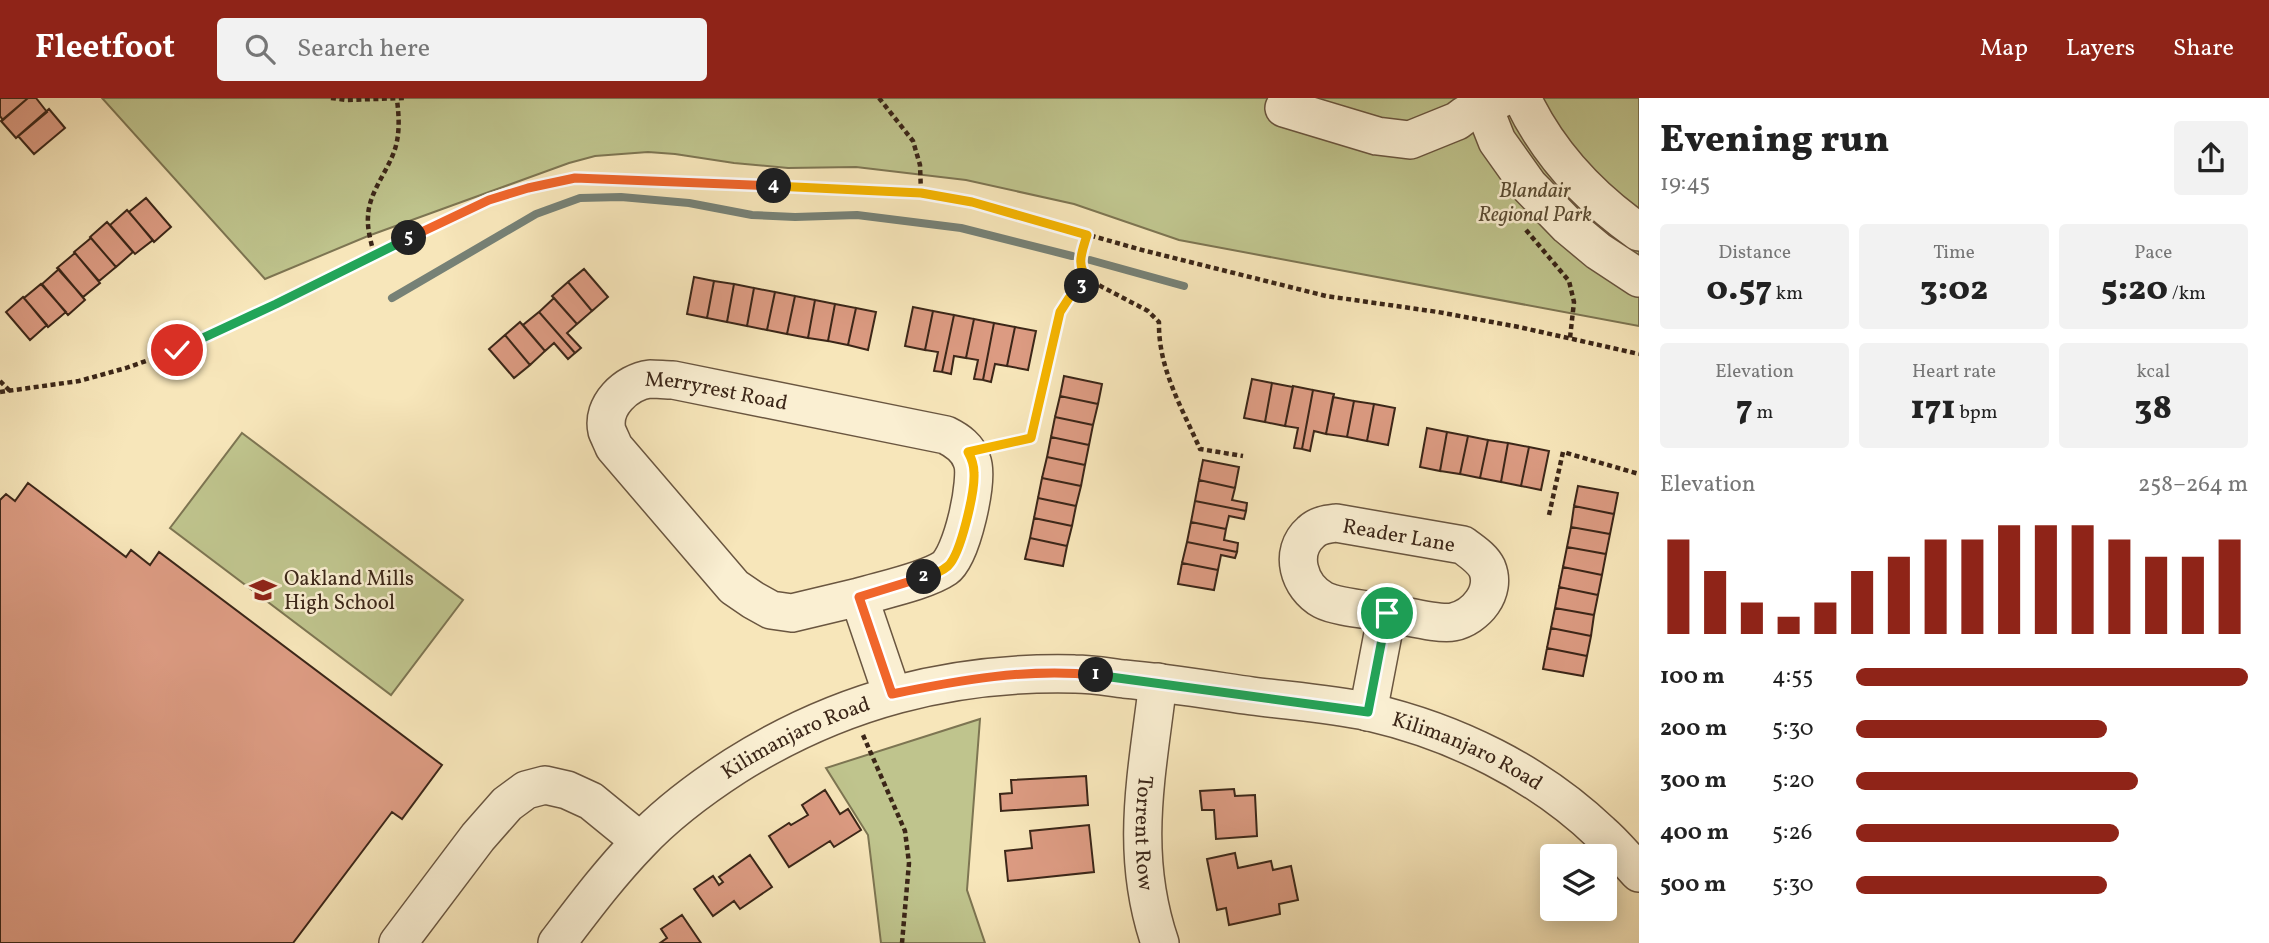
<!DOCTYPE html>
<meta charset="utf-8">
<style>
:root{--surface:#fff;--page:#f2f2f2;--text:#222;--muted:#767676;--accent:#8f2418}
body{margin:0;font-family:Vollkorn,serif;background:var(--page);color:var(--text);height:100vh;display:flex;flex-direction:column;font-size:26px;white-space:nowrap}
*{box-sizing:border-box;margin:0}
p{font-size:23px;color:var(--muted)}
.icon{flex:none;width:38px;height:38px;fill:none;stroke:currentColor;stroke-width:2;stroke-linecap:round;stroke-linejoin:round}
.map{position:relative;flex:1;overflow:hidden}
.details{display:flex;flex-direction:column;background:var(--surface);width:630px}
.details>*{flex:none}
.buttons{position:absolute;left:1540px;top:746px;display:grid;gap:14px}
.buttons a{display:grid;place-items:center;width:77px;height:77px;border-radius:7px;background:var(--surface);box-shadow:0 4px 18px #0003;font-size:35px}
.pin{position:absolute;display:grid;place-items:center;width:60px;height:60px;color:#fff;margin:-30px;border:4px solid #fff;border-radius:50%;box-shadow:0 2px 7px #0007}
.km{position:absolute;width:35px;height:35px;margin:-18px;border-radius:50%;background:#222;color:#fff;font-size:19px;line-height:35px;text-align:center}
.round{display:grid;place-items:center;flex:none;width:74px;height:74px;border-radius:7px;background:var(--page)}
.summary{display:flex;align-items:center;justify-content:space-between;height:119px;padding:0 21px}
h1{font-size:38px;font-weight:800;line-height:52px}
.metrics{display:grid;grid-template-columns:repeat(3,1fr);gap:10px;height:119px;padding:7px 21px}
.metrics div{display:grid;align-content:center;border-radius:7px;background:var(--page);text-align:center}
.metrics b{font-size:35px;font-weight:800}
.metrics small{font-size:19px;font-weight:400}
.metrics p{font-size:19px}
.chart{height:196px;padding:14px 21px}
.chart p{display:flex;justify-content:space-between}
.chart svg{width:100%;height:126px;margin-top:7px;stroke:var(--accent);stroke-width:6}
ul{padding:0 21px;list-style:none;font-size:23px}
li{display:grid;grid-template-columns:112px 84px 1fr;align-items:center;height:52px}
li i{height:18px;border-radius:9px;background:var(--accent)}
header{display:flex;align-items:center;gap:42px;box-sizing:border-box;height:98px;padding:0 35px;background:var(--accent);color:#fff}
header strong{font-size:33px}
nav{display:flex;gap:38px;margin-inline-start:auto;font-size:24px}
.search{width:490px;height:63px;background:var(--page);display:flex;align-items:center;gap:18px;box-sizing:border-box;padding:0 24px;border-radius:7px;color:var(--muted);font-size:26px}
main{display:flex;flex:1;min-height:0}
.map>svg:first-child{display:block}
.green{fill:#bfc48d;stroke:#7d7552;stroke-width:2}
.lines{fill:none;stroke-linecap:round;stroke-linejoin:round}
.stream{stroke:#768176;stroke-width:8}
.building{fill:#dc9b82;stroke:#3b2618;stroke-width:2}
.minor-casing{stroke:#6a5640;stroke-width:40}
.path{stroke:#3b2618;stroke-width:4.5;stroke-dasharray:5 3.5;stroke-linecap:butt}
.minor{stroke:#faefd2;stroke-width:37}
.split-1-casing{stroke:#fff;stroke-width:14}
.split-2-casing{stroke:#fff;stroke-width:14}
.split-3-casing{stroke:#fff;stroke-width:14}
.split-4-casing{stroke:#fff;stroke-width:14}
.split-5-casing{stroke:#fff;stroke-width:14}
.split-6-casing{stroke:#fff;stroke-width:14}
.split-1{stroke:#22a559;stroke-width:9}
.split-2{stroke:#f0652b;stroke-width:9}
.split-3{stroke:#f5b400;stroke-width:9}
.split-4{stroke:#f5b400;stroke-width:9}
.split-5{stroke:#f0652b;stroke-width:9}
.split-6{stroke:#22a559;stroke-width:9}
.labels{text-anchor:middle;stroke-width:5;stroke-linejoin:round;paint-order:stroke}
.park-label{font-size:21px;font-style:italic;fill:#5c4e35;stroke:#faefd2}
.street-label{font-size:21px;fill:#3b2618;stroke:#faefd2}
.poi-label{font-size:21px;fill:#3b2618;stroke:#faefd2;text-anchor:start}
</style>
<header>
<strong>Fleetfoot</strong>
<div class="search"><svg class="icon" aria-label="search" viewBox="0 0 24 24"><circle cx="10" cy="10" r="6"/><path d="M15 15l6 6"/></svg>Search here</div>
<nav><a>Map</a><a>Layers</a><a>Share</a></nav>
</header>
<main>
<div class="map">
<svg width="1639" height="845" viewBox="0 0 1639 845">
<rect width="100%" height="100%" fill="#f7e6ba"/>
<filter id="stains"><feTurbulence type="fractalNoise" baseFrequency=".00286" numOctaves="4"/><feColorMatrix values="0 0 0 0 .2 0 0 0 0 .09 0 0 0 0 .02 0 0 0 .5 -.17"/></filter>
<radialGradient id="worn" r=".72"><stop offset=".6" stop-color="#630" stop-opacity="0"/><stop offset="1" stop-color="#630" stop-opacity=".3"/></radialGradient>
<path class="green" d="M102,0H1639V228L1179,142L1074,106L966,82L856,69L788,70L734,65L675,56L648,54L595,58L569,65L368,138L265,181Z
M242,335L463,502L391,597L170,430Z
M980,621L967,792L985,845H881L868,737L826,670Z"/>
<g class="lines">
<path class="stream" d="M1090,162L1184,188
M392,200L536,116L580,100L621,99L689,105L752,117L795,119L857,117L961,130L1072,158"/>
</g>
<path class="building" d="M0,0H28L3,22L0,18Z
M28,0H36L47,14L16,40L1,23Z
M49,11L65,30L34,56L18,38Z
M146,100L171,129L154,144L129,114Z
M127,112L153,142L135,156L110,127Z
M107,124L133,154L116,169L90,139Z
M91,140L116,169L99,183L74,154Z
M75,155L100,185L83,199L57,170Z
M59,171L85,202L68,217L42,186Z
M584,171L608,199L592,213L568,184Z
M694,179L714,183L707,220L687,216Z
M714,183L734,186L727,224L707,220Z
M568,184L592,213L577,226L552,198Z
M41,186L66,214L48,229L24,200Z
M734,186L754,190L747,228L727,224Z
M754,190L775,194L767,232L747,228Z
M775,194L795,198L787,236L767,232Z
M795,198L815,202L808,240L787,236Z
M23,199L47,227L30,242L6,214Z
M554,200L577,226L567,235L581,250L575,255L539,214Z
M815,202L835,206L828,243L808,240Z
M835,206L856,210L848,247L828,243Z
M913,209L933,213L925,252L905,248Z
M856,210L876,214L868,252L848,247Z
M933,213L954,217L942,274L934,273L938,254L925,252Z
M539,214L575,255L568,261L554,245L545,253L523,227Z
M954,217L974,221L966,260L954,258L951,276L942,274Z
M974,221L994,225L983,282L974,281L978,262L966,260Z
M520,224L545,253L530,267L505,237Z
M994,225L1015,229L1007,268L995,266L991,284L983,282Z
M1015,229L1036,233L1028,272L1007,268Z
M505,237L530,267L514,280L489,251Z
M1064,278L1102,286L1098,306L1060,298Z
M1252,281L1272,285L1265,324L1244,320Z
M1272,285L1293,289L1285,328L1265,324Z
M1293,288L1313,292L1302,351L1294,350L1298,330L1285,328Z
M1313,292L1334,296L1326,336L1314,333L1310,353L1302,351Z
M1060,298L1098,306L1093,327L1055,319Z
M1333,299L1354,303L1347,339L1326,336Z
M1354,303L1374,306L1367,343L1347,339Z
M1374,306L1395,310L1388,347L1367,343Z
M1055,319L1093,327L1089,347L1051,339Z
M1427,330L1447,334L1440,373L1420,369Z
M1447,334L1468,338L1460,376L1440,373Z
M1468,338L1488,342L1480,380L1460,376Z
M1051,339L1089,347L1085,367L1047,359Z
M1488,342L1508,345L1501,384L1480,380Z
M1508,345L1529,349L1521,388L1501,384Z
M1529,349L1549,353L1541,392L1521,388Z
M1047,359L1085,367L1081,388L1042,380Z
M1203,362L1239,369L1235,390L1199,382Z
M1042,380L1081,388L1076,408L1038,400Z
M1199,382L1235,390L1232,402L1247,405L1246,413L1195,403Z
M28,385L126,459L131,452L150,467L159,454L442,667L402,721L392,714L293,845H0V402L6,396L15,403Z
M1578,388L1618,395L1614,416L1574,408Z
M1038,400L1076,408L1072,428L1034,420Z
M1195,403L1246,413L1244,421L1229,418L1226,431L1191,424Z
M1574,408L1614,416L1610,436L1571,429Z
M1034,420L1072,428L1067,448L1030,440Z
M1191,424L1226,431L1224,442L1238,445L1237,454L1187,444Z
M1571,429L1610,436L1606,456L1567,449Z
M1030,440L1067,448L1063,468L1025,461Z
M1187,444L1237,454L1235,460L1221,457L1218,472L1182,465Z
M1567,449L1606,456L1602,477L1563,469Z
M1182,465L1218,472L1214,492L1178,486Z
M1563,469L1602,477L1598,497L1559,489Z
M1559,489L1598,497L1594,517L1555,510Z
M1555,510L1594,517L1591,538L1551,530Z
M1551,530L1591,538L1587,558L1547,550Z
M1547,550L1587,558L1583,578L1543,571Z
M1086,678L1088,707L1001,713L1000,696L1012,695L1011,682Z
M1234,691L1235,698L1255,697L1257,738L1216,741L1214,712H1202L1200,693Z
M825,692L840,716L848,711L861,732L834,749L830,743L789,769L769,738L789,725L791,727L808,717L802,707Z
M1089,727L1094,774L1008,783L1005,753L1032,750L1030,733Z
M1235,755L1238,770L1271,763L1273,772L1291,768L1298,802L1279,806L1280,816L1229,827L1226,810L1217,812L1207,761Z
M750,757L772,789L740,811L734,803L713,818L694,791L713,778L719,787L723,784L719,779Z
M682,817L701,845H660L667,840L661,831Z"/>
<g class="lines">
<defs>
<g id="minor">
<path d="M1480,0L1497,43L1529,88L1568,128L1598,153L1639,180"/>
<path d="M1522,0C1548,55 1589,99 1639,134"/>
<path d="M1284,10L1377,38L1410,42L1457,23L1465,17L1502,0"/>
<path id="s1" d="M859,499L792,515L771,512L753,502L734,489L614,349C612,344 609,338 607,333C601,308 626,284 650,281C657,281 666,282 673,282L946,337C958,343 968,350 972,363C979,381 962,458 945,470C926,483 882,492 859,499L892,596"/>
<path id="s2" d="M1158,584C1147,677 1129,754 1160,845"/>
<path d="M1368,614L1387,515C1403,517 1439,527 1453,524C1476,519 1497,494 1487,470C1482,460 1472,454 1463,447L1336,425C1328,426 1318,427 1311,434C1288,454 1299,489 1323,502C1336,509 1372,512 1387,515"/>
<path d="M398,845L478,739L507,706L526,692L545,687L567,692L591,703L640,743"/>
<path id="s3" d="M557,845C583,811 609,776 639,745C667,715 701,690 735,668C840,602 951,573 1075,576C1091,576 1108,579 1124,581C1167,585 1210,592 1252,598C1291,603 1331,606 1369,614C1455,634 1537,674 1601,735C1615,747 1627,762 1639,775"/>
</g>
</defs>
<use href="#minor" class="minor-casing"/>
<path class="path" d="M331,0L347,2L404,0
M879,0L913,43L920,67L921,95
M1526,132L1569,183L1574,204L1570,240
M1087,137C1082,154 1075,167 1089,182L1148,213L1159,224C1158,270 1182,310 1200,351L1243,358
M374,156C371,144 367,131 368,118C369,94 388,73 395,51C400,35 399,18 397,2
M0,283L10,293
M0,294L79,283L126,270L177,252L276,207L374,156L489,102L528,90L575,80L921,95L972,104L1142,152L1326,198L1438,214L1519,229L1639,256
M996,348L1031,340L1060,214L1069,200L1089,182
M1549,417L1563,354L1639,376
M863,637L905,733L909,765L902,845"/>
<use href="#minor" class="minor"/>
</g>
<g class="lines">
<defs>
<path id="split-1" d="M1096,577L1368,614L1387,515"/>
<path id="split-2" d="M924,479L859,499L892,596C960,582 1027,570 1096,577"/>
<path id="split-3" d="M924,479C932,477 941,474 948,468C961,456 975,393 974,375C974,366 972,361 968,354L1031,340L1060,214L1069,200L1082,188"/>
<path id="split-4" d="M774,88L921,95L972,104L1087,137C1082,154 1075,168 1089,182L1082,188"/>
<path id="split-5" d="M409,140L489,102L528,90L575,80L774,88"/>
<path id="split-6" d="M177,252L276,206L409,140"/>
</defs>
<use href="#split-1" class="split-1-casing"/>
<use href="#split-2" class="split-2-casing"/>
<use href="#split-3" class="split-3-casing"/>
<use href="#split-4" class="split-4-casing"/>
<use href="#split-5" class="split-5-casing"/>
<use href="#split-6" class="split-6-casing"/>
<use href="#split-1" class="split-1"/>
<use href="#split-2" class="split-2"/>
<use href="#split-3" class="split-3"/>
<use href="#split-4" class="split-4"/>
<use href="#split-5" class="split-5"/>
<use href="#split-6" class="split-6"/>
</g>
<defs>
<symbol id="school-bare" viewBox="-9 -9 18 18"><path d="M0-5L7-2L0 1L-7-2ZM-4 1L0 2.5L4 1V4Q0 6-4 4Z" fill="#8f2418" stroke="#faefd2" stroke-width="2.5" paint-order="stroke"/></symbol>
</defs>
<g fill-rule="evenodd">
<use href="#school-bare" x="244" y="473" width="38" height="38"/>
</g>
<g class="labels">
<g class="park-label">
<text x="1535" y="99">Blandair<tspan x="1535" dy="24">Regional Park</tspan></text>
</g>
<g class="street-label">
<text dy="7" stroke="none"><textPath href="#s1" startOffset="478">Merryrest Road</textPath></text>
<text transform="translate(1399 437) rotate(10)" y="7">Reader Lane</text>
<text dy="7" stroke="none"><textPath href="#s3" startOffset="320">Kilimanjaro Road</textPath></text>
<text dy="7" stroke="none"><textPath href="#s3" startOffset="1013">Kilimanjaro Road</textPath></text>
<text dy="7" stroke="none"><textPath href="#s2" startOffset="152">Torrent Row</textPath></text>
</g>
<g class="poi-label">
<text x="284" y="487">Oakland Mills<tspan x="284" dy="24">High School</tspan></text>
</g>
</g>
<rect width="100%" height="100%" filter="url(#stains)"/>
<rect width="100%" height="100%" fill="url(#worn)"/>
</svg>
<div class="buttons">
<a><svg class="icon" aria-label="layers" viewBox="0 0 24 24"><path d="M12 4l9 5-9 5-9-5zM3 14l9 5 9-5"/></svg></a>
</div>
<div class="pin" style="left:1387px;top:515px;background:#1e9e55"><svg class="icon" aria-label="arrive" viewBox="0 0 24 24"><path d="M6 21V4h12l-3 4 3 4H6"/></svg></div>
<div class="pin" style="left:177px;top:252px;background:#d93025"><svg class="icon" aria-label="check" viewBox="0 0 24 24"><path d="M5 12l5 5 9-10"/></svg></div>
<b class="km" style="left:1096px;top:577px">1</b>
<b class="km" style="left:924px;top:479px">2</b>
<b class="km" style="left:1082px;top:188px">3</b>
<b class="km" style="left:774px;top:88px">4</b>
<b class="km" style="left:409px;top:140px">5</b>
</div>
<section class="details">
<div class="summary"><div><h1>Evening run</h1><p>19:45</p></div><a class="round"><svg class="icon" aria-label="share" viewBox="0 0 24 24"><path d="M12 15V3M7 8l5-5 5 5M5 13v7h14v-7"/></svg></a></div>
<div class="metrics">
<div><p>Distance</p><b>0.57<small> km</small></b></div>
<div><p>Time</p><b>3:02</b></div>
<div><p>Pace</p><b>5:20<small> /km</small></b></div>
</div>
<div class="metrics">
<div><p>Elevation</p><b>7<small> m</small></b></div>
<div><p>Heart rate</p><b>171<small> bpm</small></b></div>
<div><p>kcal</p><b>38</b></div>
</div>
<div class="chart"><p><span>Elevation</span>258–264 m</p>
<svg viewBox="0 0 160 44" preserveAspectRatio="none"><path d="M5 44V11M15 44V22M25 44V33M35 44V38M45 44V33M55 44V22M65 44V17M75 44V11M85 44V11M95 44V6M105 44V6M115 44V6M125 44V11M135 44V17M145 44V17M155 44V11"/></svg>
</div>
<ul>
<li><b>100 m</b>4:55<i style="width:100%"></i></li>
<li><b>200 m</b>5:30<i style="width:64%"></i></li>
<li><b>300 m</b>5:20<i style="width:72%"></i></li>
<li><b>400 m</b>5:26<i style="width:67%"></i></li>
<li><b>500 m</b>5:30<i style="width:64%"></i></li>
</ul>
</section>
</main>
